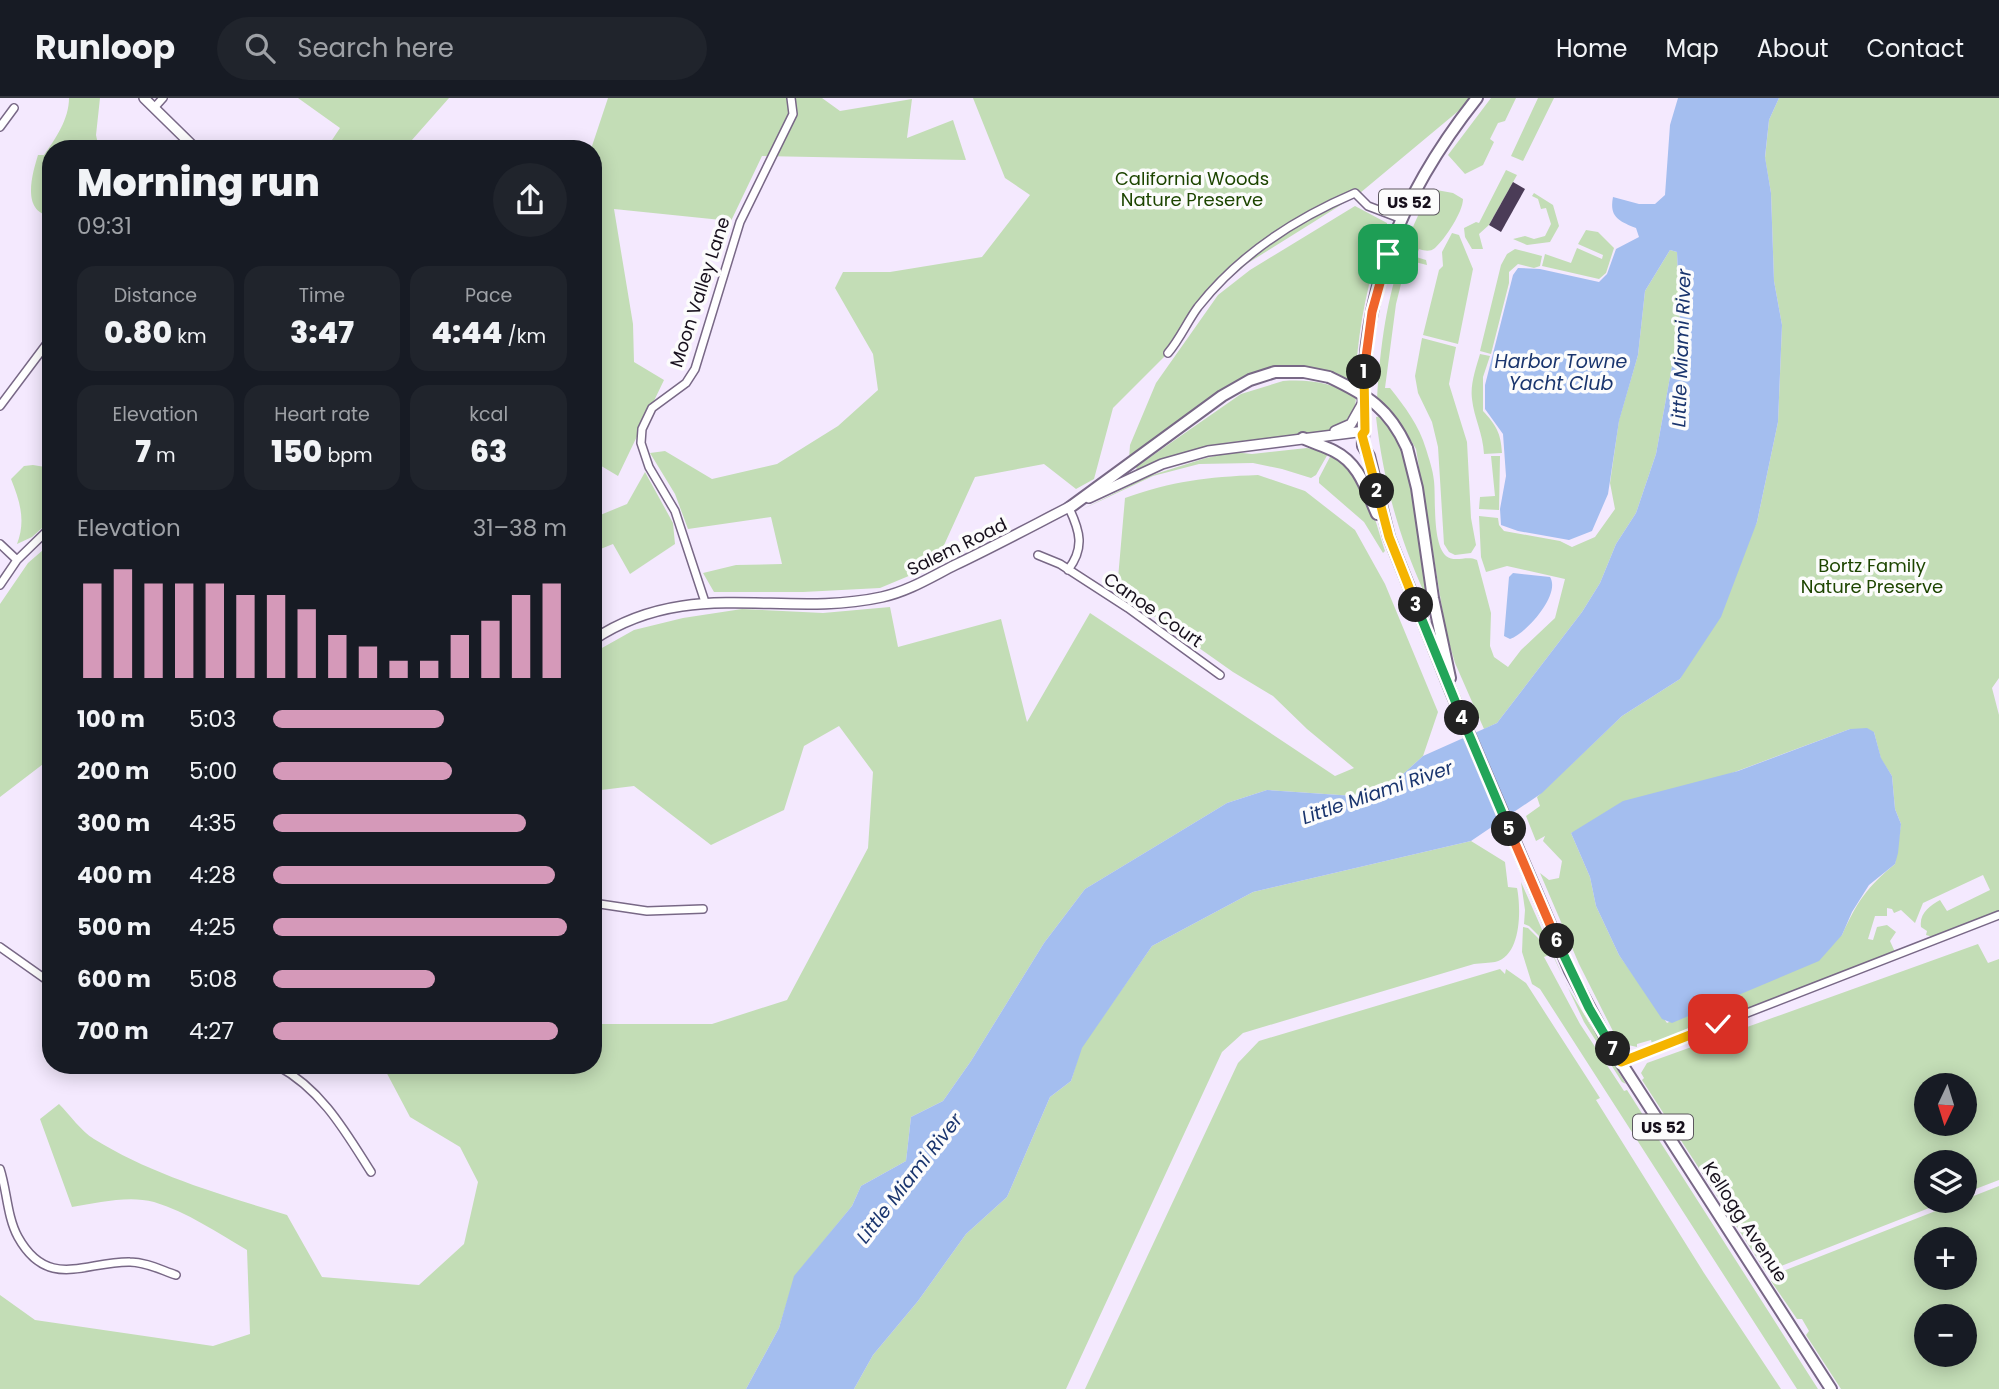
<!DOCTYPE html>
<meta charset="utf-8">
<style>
:root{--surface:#171b24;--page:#20242c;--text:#f1f3f6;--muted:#9ea1a6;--line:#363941;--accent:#d599b9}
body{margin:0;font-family:Poppins,sans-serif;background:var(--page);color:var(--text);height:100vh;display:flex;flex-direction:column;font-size:26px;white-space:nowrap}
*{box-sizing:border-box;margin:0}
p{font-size:23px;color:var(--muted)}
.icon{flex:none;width:38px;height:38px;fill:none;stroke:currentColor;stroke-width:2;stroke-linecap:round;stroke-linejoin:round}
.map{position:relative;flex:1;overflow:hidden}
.side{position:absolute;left:42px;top:42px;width:560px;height:934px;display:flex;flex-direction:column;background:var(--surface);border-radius:28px;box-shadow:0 4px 18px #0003}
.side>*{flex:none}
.needle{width:46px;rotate:184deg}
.fabs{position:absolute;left:1914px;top:975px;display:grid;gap:14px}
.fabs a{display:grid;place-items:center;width:63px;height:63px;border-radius:50%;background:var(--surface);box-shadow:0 4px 18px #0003;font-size:35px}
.pin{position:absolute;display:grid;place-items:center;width:60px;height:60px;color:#fff;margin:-30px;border-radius:14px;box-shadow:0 4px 10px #0006}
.km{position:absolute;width:35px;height:35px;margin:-18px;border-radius:50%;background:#222;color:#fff;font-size:19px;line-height:35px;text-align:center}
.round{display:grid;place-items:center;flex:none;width:74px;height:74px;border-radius:37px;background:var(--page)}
.summary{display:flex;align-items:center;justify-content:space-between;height:119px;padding:0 35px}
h1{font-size:38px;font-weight:800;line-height:52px}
.figures{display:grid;grid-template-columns:repeat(3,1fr);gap:10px;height:119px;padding:7px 35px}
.figures div{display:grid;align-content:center;border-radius:18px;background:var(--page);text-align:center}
.figures b{font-size:30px;font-weight:800}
.figures small{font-size:19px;font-weight:400}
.figures p{font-size:19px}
.chart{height:196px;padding:14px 35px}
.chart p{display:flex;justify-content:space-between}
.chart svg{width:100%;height:126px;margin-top:7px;stroke:var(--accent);stroke-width:6}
ul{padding:0 35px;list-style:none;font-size:23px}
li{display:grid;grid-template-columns:112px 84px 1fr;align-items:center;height:52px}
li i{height:18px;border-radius:9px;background:var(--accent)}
header{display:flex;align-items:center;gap:42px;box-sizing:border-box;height:98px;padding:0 35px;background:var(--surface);border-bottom:2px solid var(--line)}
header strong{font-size:33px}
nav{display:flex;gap:38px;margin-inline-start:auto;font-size:24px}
.search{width:490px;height:63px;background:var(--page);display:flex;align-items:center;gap:18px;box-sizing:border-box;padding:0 24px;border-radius:38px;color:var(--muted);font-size:26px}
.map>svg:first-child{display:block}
.green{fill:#c3ddb6;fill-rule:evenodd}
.water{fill:#a4beef}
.building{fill:#4b3c57}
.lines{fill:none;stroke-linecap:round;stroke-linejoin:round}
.minor-casing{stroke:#786886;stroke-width:10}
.tertiary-casing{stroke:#786886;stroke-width:12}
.primary-casing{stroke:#786886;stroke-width:14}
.minor{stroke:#fff;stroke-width:7}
.tertiary{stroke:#fff;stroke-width:9}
.primary{stroke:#fff;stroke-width:10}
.primary-bridge-casing{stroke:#786886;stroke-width:14;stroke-linecap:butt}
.primary-bridge{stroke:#fff;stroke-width:10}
.split-1-casing{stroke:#fff;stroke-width:14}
.split-2-casing{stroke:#fff;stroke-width:14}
.split-3-casing{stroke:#fff;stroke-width:14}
.split-4-casing{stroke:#fff;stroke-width:14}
.split-5-casing{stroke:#fff;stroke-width:14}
.split-6-casing{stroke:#fff;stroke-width:14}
.split-7-casing{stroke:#fff;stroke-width:14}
.split-8-casing{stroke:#fff;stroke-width:14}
.split-1{stroke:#f0652b;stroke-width:9}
.split-2{stroke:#f5b400;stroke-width:9}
.split-3{stroke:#f5b400;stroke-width:9}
.split-4{stroke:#22a559;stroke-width:9}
.split-5{stroke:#22a559;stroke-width:9}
.split-6{stroke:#f0652b;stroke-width:9}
.split-7{stroke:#22a559;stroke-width:9}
.split-8{stroke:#f5b400;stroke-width:9}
.labels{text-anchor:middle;stroke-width:7;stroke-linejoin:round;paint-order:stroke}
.shield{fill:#fcfcfc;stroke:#5c575f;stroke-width:2}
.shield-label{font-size:16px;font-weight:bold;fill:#17101c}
.park-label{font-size:18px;fill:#1d4500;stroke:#fcfcfc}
.street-label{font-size:18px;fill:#17101c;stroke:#fcfcfc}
.water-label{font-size:19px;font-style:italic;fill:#1a356e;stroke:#fcfcfc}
</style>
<header>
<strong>Runloop</strong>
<div class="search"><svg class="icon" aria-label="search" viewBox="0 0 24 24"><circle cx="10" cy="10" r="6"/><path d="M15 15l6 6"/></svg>Search here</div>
<nav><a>Home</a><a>Map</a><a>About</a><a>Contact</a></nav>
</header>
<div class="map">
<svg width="1999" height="1291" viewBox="0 0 1999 1291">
<rect width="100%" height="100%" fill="#f4e9fe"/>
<path class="green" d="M69,0H100L96,37L99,51H51V118C21,114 32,77 38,57H44C56,40 69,21 69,0Z
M298,0H449L404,51H326L340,30Z
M608,0H822L840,13L912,1L907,40L953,22L966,62L762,58L731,123L614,111L633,226L634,264L664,282L618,378L593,363L591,51Z
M973,0H1474L1360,95L1248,165L1220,189L1190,224L1168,255L1113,310L1094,381L1076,391L1044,366L975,379L935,467L880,490L803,494H714L703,475L736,467L782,466L771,419L688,431L675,396L650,355L665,353L712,381L777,366L838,328L878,292L873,256L835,190L843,174H890L982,159L1030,97L1005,80Z
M1491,0H1516L1505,23L1498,25L1490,41L1494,44L1483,67L1465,76L1448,57Z
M1538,0H1554L1523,63L1511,58Z
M1779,0H1999V580L1992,590L1999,617V815L1936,840L1926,837L1927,833L1921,829C1919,815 1930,808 1940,802L1947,813L1990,792L1983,777L1923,805L1915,825L1901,812L1894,815L1892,811L1887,810V818H1875L1868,841L1873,842L1877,829L1887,827L1896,834L1890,843L1895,854L1690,935L1652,946L1651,942L1637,946V949L1619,945L1579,866L1540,775L1549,782L1559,780L1562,763L1543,743L1545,738L1536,743L1526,718L1540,708L1537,699L1622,618L1680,581L1757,424L1778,324L1782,227L1774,183L1771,95L1765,60L1769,22ZM1850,631L1874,634L1881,661L1892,678L1895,711L1901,726L1895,766C1867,789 1857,804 1842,837L1667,925L1619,857L1596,808L1590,779L1571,735Z
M1506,72L1517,77L1489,127L1479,136L1483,151H1472L1465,139L1464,130L1476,124L1479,125Z
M1431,91L1453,95L1463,101C1463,114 1445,141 1435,150C1430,154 1425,153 1419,151L1416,159L1426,162L1427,167L1407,162L1396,206L1385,290H1390C1405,309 1419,327 1426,351C1429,361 1433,372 1434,383C1436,401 1432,445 1446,458C1455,465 1467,457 1477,462L1491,515L1490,548L1494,559L1508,569L1521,552L1555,520L1565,481L1507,468L1486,474L1481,459L1479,418L1498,420L1499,427L1504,433L1560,443L1572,449L1595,439L1615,411L1610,385L1619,322L1638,257L1645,193L1670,152L1677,154L1680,224L1656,356L1636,415L1616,446L1600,485L1582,514L1497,625L1484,631L1455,565L1446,534L1416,351L1401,326L1377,301C1382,220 1393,164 1431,91Z
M1534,95L1553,107L1559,128L1550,144L1527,147L1513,141L1525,138L1534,141L1545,138L1551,126L1546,110L1541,111L1538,101L1532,98Z
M1355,108L1387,125V130C1367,181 1358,232 1355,286L1337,278L1312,273L1246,280L1216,296L1129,361L1130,347L1156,285L1218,197L1250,172Z
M1586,132L1598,134L1614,150L1606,175L1599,181L1542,168L1545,156L1571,165L1577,150L1602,161L1603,157L1578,146Z
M1452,135L1459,137L1473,171L1458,246L1423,237L1439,172L1443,168L1442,154Z
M1515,151L1542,158L1540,168L1534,170L1518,166L1509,174V185L1491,256L1480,253L1501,167L1507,156Z
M1422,240L1456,249L1449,286L1467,344L1471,420L1476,447L1471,455L1455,457L1449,454L1444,446L1438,349L1432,324L1418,295L1415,278Z
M1480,256L1490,258L1483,279V313C1496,327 1501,335 1502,355L1484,356C1483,335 1474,320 1472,301C1470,286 1476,270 1480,256Z
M1283,283C1311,281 1332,285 1356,299L1355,311L1351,320H1347L1348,324L1335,332L1225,345L1137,372L1136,369L1241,296Z
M1381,318L1404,354L1409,368L1428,493L1424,494C1398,437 1383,381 1376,319Z
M1307,350L1329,354L1316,377L1311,380L1282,371L1253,365L1199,366L1153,378L1081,412L1149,378L1206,360L1233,354L1252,356Z
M1332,355C1365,372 1374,421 1385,453L1383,455L1364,424L1319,385V380Z
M1491,358H1500L1499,412L1479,411L1480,399L1495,398Z
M33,367L51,370V422L32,439L17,446C26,423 20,403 11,381L24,368Z
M645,374L673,425L675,446L630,476L613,446L593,454V420L627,406Z
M1258,377L1305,393L1355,432L1385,486L1438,614L1423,658L1391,687L1354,698L1267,692L1227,705L1085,791L1044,845L971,963L943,1003L911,1019L906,1063L861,1088L852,1108L795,1178L779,1230L746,1291H0V1197L35,1222L213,1248L250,1236L247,1152C218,1135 187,1114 154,1104C128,1097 98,1105 72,1109L40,1021L59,1006C70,1017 81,1033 94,1041C152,1077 222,1097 287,1117L322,1179L419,1187L464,1146L478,1084L460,1049L410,1019L383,968H593V923L602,926H712L787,902L868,750L873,674L839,628L804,648L784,712L711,747L634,688L593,693V555L634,532L683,520L742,511L823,515L890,509L898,549L1001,521L1027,624L1090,515L1335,678L1354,670L1307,631L1273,598L1233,574L1117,492L1125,400C1173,383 1206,379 1258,377Z
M51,445V660L0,699V506L28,465Z
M1471,743L1505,764L1508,789L1517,790C1521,809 1522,858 1495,864C1490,865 1481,865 1474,866L1243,935L1222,954L1066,1291H854L873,1257L918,1203L966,1136L1007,1099L1050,999L1071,983L1081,950L1152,848L1253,794Z
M1521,784L1567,888L1626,986L1622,984L1584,924L1548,847L1529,828L1524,826L1525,812Z
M1523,829L1528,830L1546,848L1549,857L1544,859L1580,926L1624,993L1627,992L1818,1291H1797L1540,891L1532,886L1522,854Z
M1978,846L1988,865L1999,861V1082L1965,1095V1064H1927V1102L1947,1103L1766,1174L1642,982L1644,980L1641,975L1647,965ZM1965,987V1026H1927V987Z
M1500,871L1505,876L1506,871L1526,885L1600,1000L1596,1002L1704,1175L1781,1291H1085L1238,965L1259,943Z
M1999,1088V1291H1841L1806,1237L1809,1233L1802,1221H1797L1771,1183L1776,1181L1773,1177ZM1927,1141H1965V1180H1927ZM1927,1218H1965V1256H1927Z"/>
<path class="water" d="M1678,0H1779L1769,22L1765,59L1771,95L1774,183L1782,227L1778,324L1757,424L1721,519L1680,581L1622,618L1542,695L1471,743L1253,794L1152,848L1082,950L1071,983L1050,999L1007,1099L966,1136L918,1203L873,1257L854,1291H746L779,1230L794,1178L852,1108L861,1088L906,1063L911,1019L943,1003L971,963L1044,845L1085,791L1227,705L1267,692L1354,698L1391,687L1423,658L1497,625L1582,514L1600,485L1616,446L1636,415L1656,356L1680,224L1677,154L1670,152L1645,193L1638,257L1619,323L1608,396L1592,433L1569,442L1518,433L1501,427L1500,411L1506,378L1503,336L1485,311V287L1513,177L1518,170L1540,171L1599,184L1607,176L1616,151L1639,139L1636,130C1619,123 1609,119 1613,99L1639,106H1655L1665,97L1670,27Z
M1513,475L1550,479C1561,496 1527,535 1510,541L1504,538L1509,479Z
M1867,630L1874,634L1881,660L1892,678L1895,711L1901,726L1898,755L1895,766L1869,787L1852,814L1842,837L1819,863L1672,925L1662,921L1619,857L1596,808L1590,779L1571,735L1623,703L1738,673L1850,631Z"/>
<path class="building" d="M1513,84L1525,91L1501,134L1489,127Z"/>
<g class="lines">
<defs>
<path id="minor" d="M154,10L163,0
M0,29L14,10
M1168,255C1180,241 1187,224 1198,209C1239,157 1294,121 1355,95L1368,108L1402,121
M0,308L51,240
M0,446L17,462
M1038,457L1060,466L1128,510L1220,577
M1068,472C1085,450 1080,433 1069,410
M0,487L17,462L51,429
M705,504L675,413L649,369L641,345L642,331L652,310L686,285L695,271L740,124L793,16L791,0
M593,805L647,813L703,811
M0,849L51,885
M1621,964L1999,817
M278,968C322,992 345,1033 371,1074
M0,1071C7,1092 7,1119 18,1139C48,1193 86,1163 130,1164C146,1164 161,1172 176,1177"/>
<path id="tertiary" d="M144,0L196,51
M1335,333L1351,326L1364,303
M1089,400L1162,366L1208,353L1365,333
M593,542C689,478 781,521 882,499C909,493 931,479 955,467C995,448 1034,427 1073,407"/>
<path id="primary" d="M1477,0C1400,97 1359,197 1364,322C1365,332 1362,339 1363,348L1369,358L1389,439L1452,596L1570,873L1609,946L1831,1291
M1303,340C1313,345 1324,348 1334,353C1360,366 1366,392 1377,416
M1407,350L1417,390L1433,500L1450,580
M1069,410L1222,298L1250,282L1275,274H1304L1329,279"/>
</defs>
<use href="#minor" class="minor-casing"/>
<use href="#tertiary" class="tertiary-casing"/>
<use href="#primary" class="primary-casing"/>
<use href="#minor" class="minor"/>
<use href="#tertiary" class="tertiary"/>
<use href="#primary" class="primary"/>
<defs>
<path id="primary-bridge" d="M1329,279C1367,297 1389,310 1407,350"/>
</defs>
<use href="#primary-bridge" class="primary-bridge-casing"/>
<use href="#primary-bridge" class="primary-bridge"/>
</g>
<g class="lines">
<defs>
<path id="split-1" d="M1364,274L1372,214L1388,156"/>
<path id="split-2" d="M1364,274L1365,333L1362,337L1377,393"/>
<path id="split-3" d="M1377,393L1389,439L1416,507"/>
<path id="split-4" d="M1416,507L1462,620"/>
<path id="split-5" d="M1462,620L1509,731"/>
<path id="split-6" d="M1509,731L1557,843"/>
<path id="split-7" d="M1557,843L1589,910L1613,951"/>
<path id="split-8" d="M1613,951L1621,964L1718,926"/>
</defs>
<use href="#split-1" class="split-1-casing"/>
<use href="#split-2" class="split-2-casing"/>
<use href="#split-3" class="split-3-casing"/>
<use href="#split-4" class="split-4-casing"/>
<use href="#split-5" class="split-5-casing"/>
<use href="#split-6" class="split-6-casing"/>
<use href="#split-7" class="split-7-casing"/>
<use href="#split-8" class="split-8-casing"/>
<use href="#split-1" class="split-1"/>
<use href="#split-2" class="split-2"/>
<use href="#split-3" class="split-3"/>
<use href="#split-4" class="split-4"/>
<use href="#split-5" class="split-5"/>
<use href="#split-6" class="split-6"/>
<use href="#split-7" class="split-7"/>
<use href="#split-8" class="split-8"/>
</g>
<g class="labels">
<g class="shield">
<rect x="1379" y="91.5" width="60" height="25" rx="5"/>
<rect x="1633" y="1016.5" width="60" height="25" rx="5"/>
</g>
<g class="shield-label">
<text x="1409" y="110">US 52</text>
<text x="1663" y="1035">US 52</text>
</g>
<g class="park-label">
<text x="1192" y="87">California Woods<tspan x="1192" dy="21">Nature Preserve</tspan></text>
<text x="1872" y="474">Bortz Family<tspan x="1872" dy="21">Nature Preserve</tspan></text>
</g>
<g class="street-label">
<text transform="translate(700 194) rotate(-72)" y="6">Moon Valley Lane</text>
<text transform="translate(957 449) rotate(-26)" y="6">Salem Road</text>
<text transform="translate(1153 512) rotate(35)" y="6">Canoe Court</text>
<text transform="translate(1745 1124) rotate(57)" y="6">Kellogg Avenue</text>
</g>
<g class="water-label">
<text transform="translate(1681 250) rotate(-88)" y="7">Little Miami River</text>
<text x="1561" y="270">Harbor Towne<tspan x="1561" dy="22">Yacht Club</tspan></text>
<text transform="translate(1377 694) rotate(-19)" y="7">Little Miami River</text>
<text transform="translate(909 1080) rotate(-52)" y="7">Little Miami River</text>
</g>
</g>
</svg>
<div class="fabs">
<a><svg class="needle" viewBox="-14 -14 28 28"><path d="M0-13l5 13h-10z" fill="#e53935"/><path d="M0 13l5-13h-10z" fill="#9ea1a6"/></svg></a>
<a><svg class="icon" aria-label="layers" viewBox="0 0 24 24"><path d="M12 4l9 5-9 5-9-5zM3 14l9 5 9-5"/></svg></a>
<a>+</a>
<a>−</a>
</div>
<div class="pin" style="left:1388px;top:156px;background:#1e9e55"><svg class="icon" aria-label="arrive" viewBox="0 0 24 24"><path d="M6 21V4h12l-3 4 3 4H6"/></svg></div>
<div class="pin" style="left:1718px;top:926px;background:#d93025"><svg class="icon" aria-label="check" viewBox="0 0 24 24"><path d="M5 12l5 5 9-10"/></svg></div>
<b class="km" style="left:1364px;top:274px">1</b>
<b class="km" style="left:1377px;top:393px">2</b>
<b class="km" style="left:1416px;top:507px">3</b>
<b class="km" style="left:1462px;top:620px">4</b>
<b class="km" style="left:1509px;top:731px">5</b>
<b class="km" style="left:1557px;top:843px">6</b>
<b class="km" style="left:1613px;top:951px">7</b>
<section class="side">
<div class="summary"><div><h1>Morning run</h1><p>09:31</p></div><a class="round"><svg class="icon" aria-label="share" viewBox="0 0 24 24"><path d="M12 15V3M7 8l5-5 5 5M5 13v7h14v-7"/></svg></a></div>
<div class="figures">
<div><p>Distance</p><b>0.80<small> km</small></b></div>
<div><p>Time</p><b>3:47</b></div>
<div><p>Pace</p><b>4:44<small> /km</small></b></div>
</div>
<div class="figures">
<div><p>Elevation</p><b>7<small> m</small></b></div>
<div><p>Heart rate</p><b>150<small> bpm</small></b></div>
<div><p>kcal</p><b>63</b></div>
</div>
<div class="chart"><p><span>Elevation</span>31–38 m</p>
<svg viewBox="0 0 160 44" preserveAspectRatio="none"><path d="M5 44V11M15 44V6M25 44V11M35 44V11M45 44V11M55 44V15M65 44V15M75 44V20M85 44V29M95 44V33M105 44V38M115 44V38M125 44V29M135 44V24M145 44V15M155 44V11"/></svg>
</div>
<ul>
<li><b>100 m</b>5:03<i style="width:58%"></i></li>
<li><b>200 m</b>5:00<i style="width:61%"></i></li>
<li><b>300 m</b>4:35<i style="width:86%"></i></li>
<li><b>400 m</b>4:28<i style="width:96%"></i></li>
<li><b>500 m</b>4:25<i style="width:100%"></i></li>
<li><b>600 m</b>5:08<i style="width:55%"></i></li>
<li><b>700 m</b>4:27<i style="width:97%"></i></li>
</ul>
</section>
</div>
